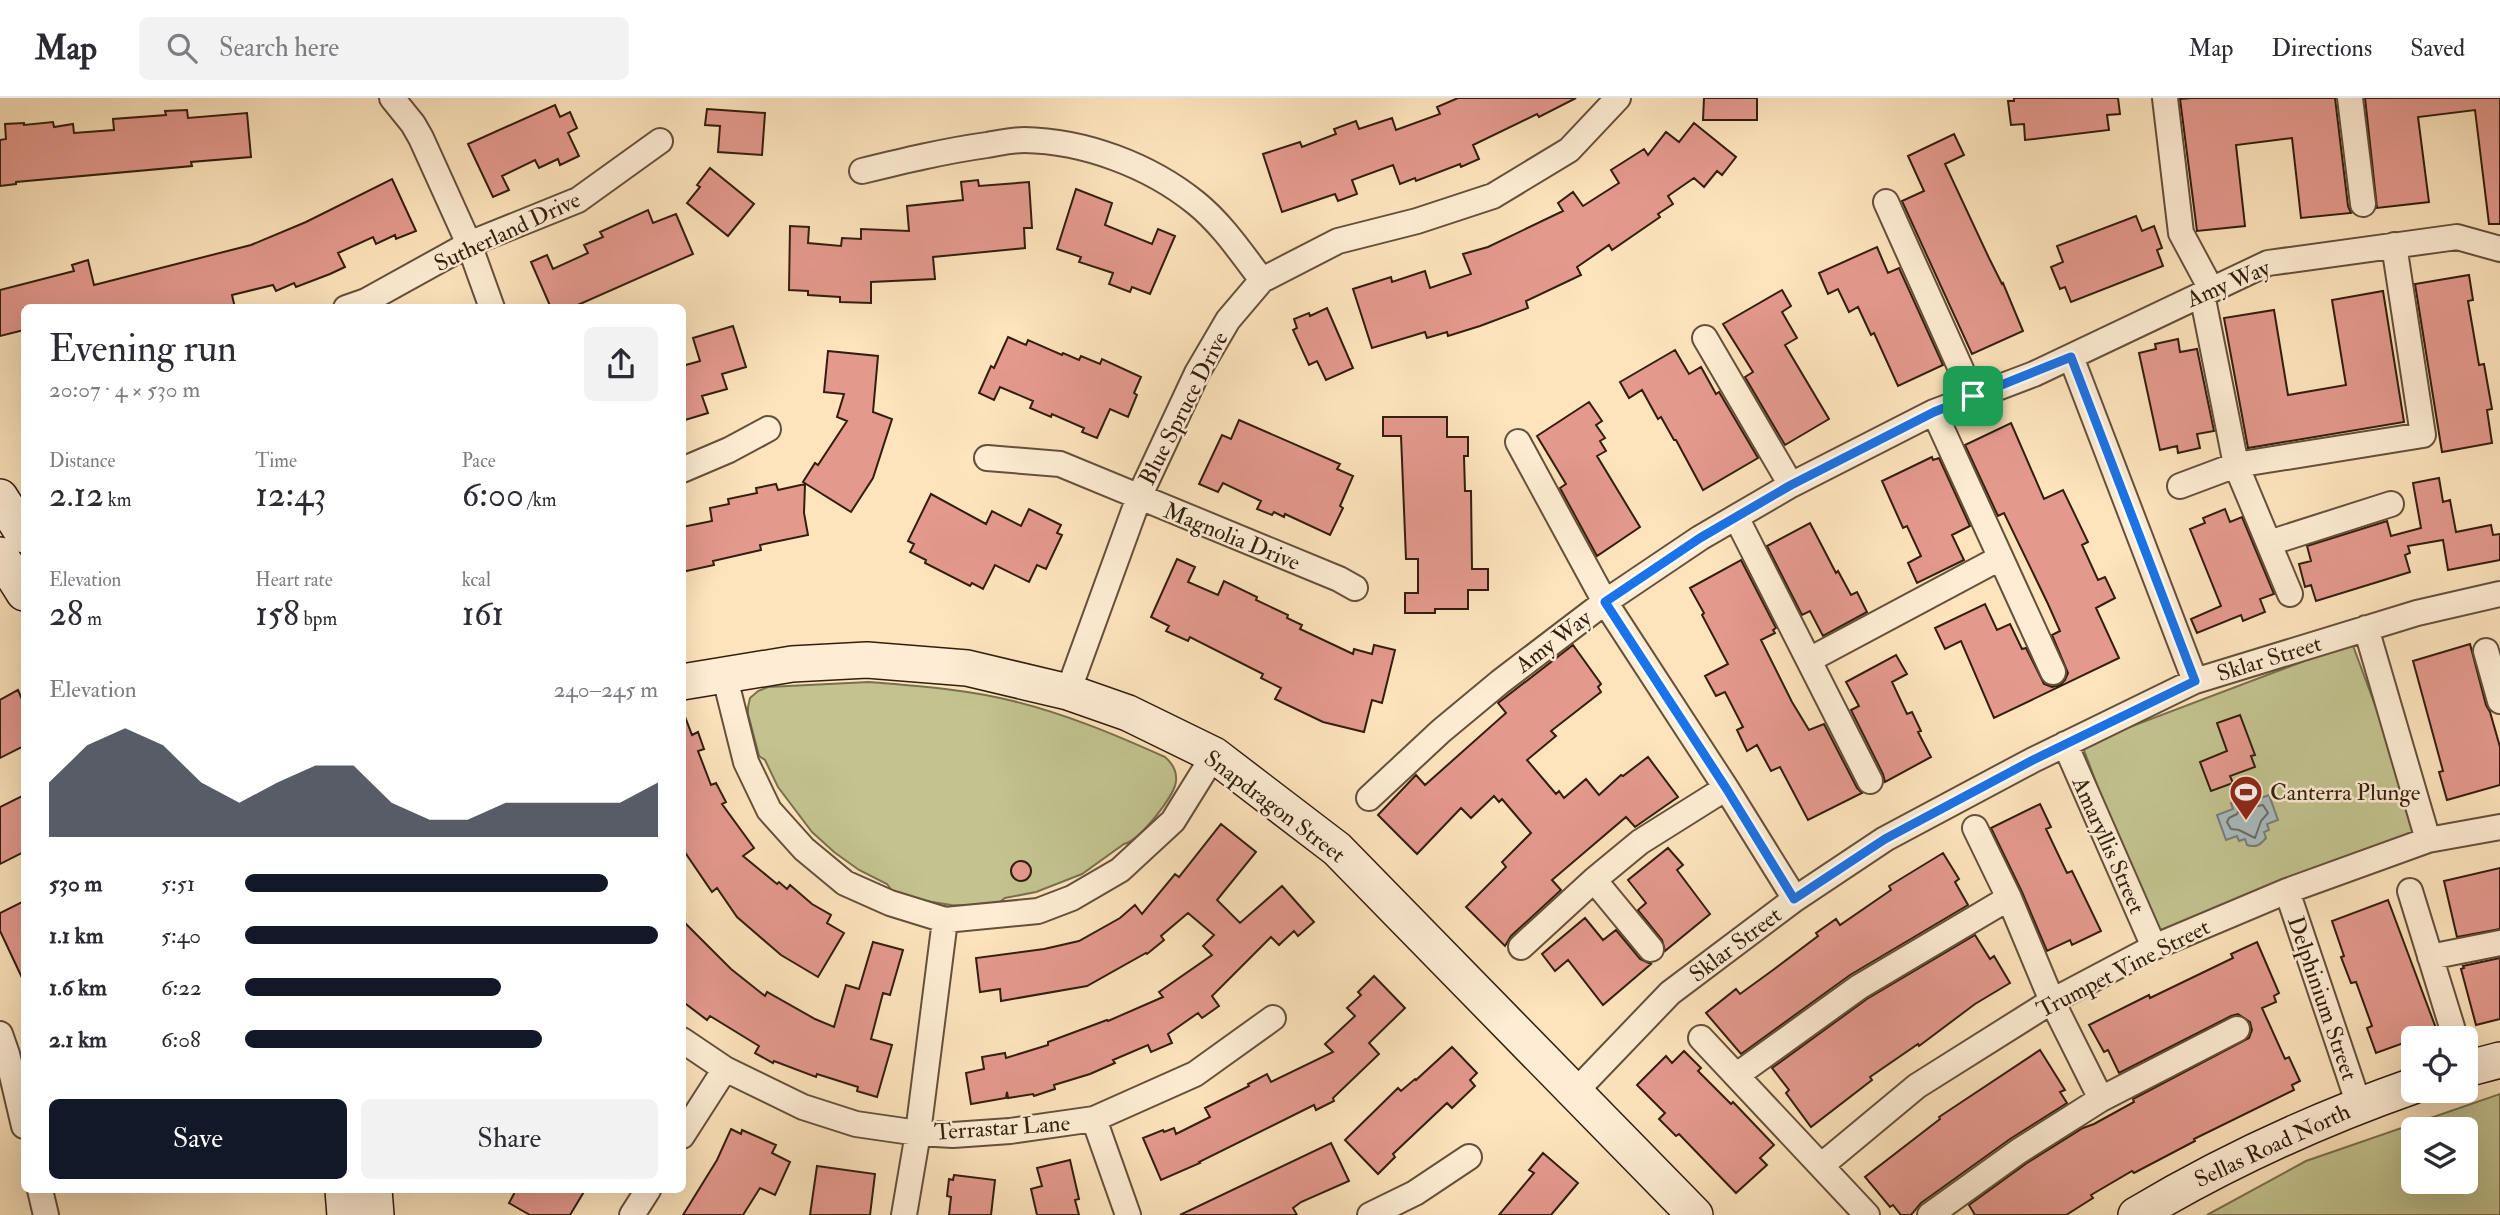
<!DOCTYPE html>
<meta charset="utf-8">
<style>
:root{--surface:#fff;--page:#f2f2f3;--text:#2b2b33;--muted:#7c7c81;--line:#e1e1e2;--accent:#111827}
body{margin:0;font-family:"IM FELL Double Pica",serif;background:var(--page);color:var(--text);height:100vh;display:flex;flex-direction:column;font-size:26px;white-space:nowrap}
*{box-sizing:border-box;margin:0}
p{font-size:23px;color:var(--muted)}
.icon{flex:none;width:38px;height:38px;fill:none;stroke:currentColor;stroke-width:2;stroke-linecap:round;stroke-linejoin:round}
.map{position:relative;flex:1;overflow:hidden}
.details{position:absolute;left:21px;top:206px;width:665px;height:889px;display:flex;flex-direction:column;background:var(--surface);border-radius:10px;box-shadow:0 7px 28px #0002}
.details>*{flex:none}
.tools{position:absolute;left:2401px;top:928px;display:grid;gap:14px}
.tools a{display:grid;place-items:center;width:77px;height:77px;border-radius:10px;background:var(--surface);box-shadow:0 7px 28px #0002;font-size:35px}
.pin{position:absolute;display:grid;place-items:center;width:60px;height:60px;color:#fff;margin:-30px;border-radius:14px;box-shadow:0 4px 10px #0006}
.round{display:grid;place-items:center;flex:none;width:74px;height:74px;border-radius:10px;background:var(--page)}
.headline{display:flex;align-items:center;justify-content:space-between;height:119px;padding:0 28px}
h1{font-size:38px;font-weight:600;line-height:52px}
.stats{display:grid;grid-template-columns:repeat(3,1fr);gap:10px;height:119px;padding:7px 28px}
.stats div{display:grid;align-content:center}
.stats b{font-size:35px;font-weight:600}
.stats small{font-size:19px;font-weight:400}
.stats p{font-size:19px}
.chart{height:196px;padding:14px 28px}
.chart p{display:flex;justify-content:space-between}
.chart svg{width:100%;height:126px;margin-top:7px;fill:var(--accent);opacity:.7}
.primary-button{display:flex;gap:14px;margin-top:auto;padding:14px 28px}
.primary-button a{flex:1;height:80px;border-radius:10px;background:var(--accent);color:#fff;font-size:28px;font-weight:600;line-height:80px;text-align:center}
.primary-button a+a{background:var(--page);color:var(--text)}
ul{padding:0 28px;list-style:none;font-size:23px}
li{display:grid;grid-template-columns:112px 84px 1fr;align-items:center;height:52px}
li i{height:18px;border-radius:9px;background:var(--accent)}
header{display:flex;align-items:center;gap:42px;box-sizing:border-box;height:98px;padding:0 35px;background:var(--surface);border-bottom:2px solid var(--line)}
header strong{font-size:33px}
nav{display:flex;gap:38px;margin-inline-start:auto;font-size:24px}
.search{width:490px;height:63px;background:var(--page);display:flex;align-items:center;gap:18px;box-sizing:border-box;padding:0 24px;border-radius:10px;color:var(--muted);font-size:26px}
.map>svg:first-child{display:block}
.green{fill:#c2c38f;stroke:#7a704e;stroke-width:2;fill-rule:evenodd}
.water{fill:#a7bbbe;stroke:#787c78;stroke-width:2}
.lines{fill:none;stroke-linecap:round;stroke-linejoin:round}
.shore{stroke:#6c6c66;stroke-width:2}
.building{fill:#e4998d;stroke:#321e0e;stroke-width:2}
.street-casing{stroke:#65503a;stroke-width:28}
.secondary-casing{stroke:#321e0e;stroke-width:38}
.street{stroke:#feedd4;stroke-width:24}
.secondary{stroke:#feedd4;stroke-width:35}
.route-casing{stroke:#fff;stroke-width:14}
.route{stroke:#1a73e8;stroke-width:9}
.labels{text-anchor:middle;stroke-width:5;stroke-linejoin:round;paint-order:stroke}
.street-label{font-size:23px;fill:#321e0e;stroke:#feedd4}
.poi-label{font-size:23px;fill:#321e0e;stroke:#feedd4;text-anchor:start}
</style>
<header>
<strong>Map</strong>
<div class="search"><svg class="icon" aria-label="search" viewBox="0 0 24 24"><circle cx="10" cy="10" r="6"/><path d="M15 15l6 6"/></svg>Search here</div>
<nav><a>Map</a><a>Directions</a><a>Saved</a></nav>
</header>
<div class="map">
<svg width="2500" height="1117" viewBox="0 0 2500 1117">
<rect width="100%" height="100%" fill="#fde4bd"/>
<filter id="stains"><feTurbulence type="fractalNoise" baseFrequency=".00286" numOctaves="4"/><feColorMatrix values="0 0 0 0 .2 0 0 0 0 .09 0 0 0 0 .02 0 0 0 .5 -.17"/></filter>
<radialGradient id="worn" r=".72"><stop offset=".6" stop-color="#630" stop-opacity="0"/><stop offset="1" stop-color="#630" stop-opacity=".3"/></radialGradient>
<path class="green" d="M2352,545L2422,734L2153,836L2082,647Z
M869,584C917,588 966,591 1013,603C1066,616 1116,637 1165,659C1172,665 1177,673 1176,683C1175,698 1139,743 1124,746L1082,776L1036,794L1005,800L995,808L951,807L920,802L893,794L887,786L859,772L834,754L812,734L778,689L765,662L759,658L748,616V609L750,600L758,593L768,589Z
M2500,996V1117H2207L2306,1063ZM2413,1031H2466V1083H2413Z"/>
<path class="water" d="M2269,697L2278,722L2267,726L2269,732L2264,734L2266,740C2260,747 2256,750 2247,747L2245,741L2239,743L2237,738L2226,742L2217,717L2233,711L2231,705L2250,698L2253,703Z"/>
<g class="lines">
<path class="shore" d="M2246,707L2253,709L2263,707L2268,715L2261,723L2255,740L2239,732L2231,731L2227,724L2229,720L2237,716L2241,709Z"/>
</g>
<path class="building" d="M1458,0H1576L1539,19L1537,16L1473,47L1479,61L1461,69L1460,66L1416,83L1415,80L1400,86L1393,67L1352,82L1357,96L1338,103L1335,96L1282,114L1263,56L1300,44L1302,49L1336,36L1334,31L1356,23L1359,31L1392,20L1396,32L1440,16L1437,9Z
M1704,0H1757V22H1703Z
M2014,0H2118L2120,16L2107,17L2109,32L2025,42L2024,26L2011,27L2008,3H2014Z
M2192,0H2335L2348,108L2351,115L2301,120L2292,40L2236,47L2245,128L2197,133L2180,1Z
M2365,0H2500V126H2489L2475,12L2418,19L2429,104L2377,110Z
M555,7L560,19L570,14L577,30L568,35L579,58L560,67L558,61L539,70L535,62L502,78L509,92L493,99L468,46Z
M707,11L765,15L762,57L718,54L720,28L705,27Z
M187,12L188,20L247,15L251,59L191,64L192,68L16,84V86L0,88V42L6,41L5,26L24,25V27L53,24L54,29L73,26L74,35L114,32L113,21L166,17L165,13Z
M1694,25L1736,59L1722,77L1717,73L1704,89L1694,80L1668,98L1673,106L1658,116L1660,119L1612,152L1609,147L1577,169L1581,177L1526,203L1528,210L1480,228L1448,238L1447,234L1427,240L1425,234L1372,250L1353,191L1391,179L1392,184L1425,173L1430,190L1471,176L1463,156L1488,149L1563,113L1558,105L1573,94L1583,108L1619,85L1611,72L1644,51L1648,57L1666,34L1679,44Z
M1954,36L1964,57L1945,66L1989,160L2002,186L2003,185L2023,233L1972,256L1902,103L1924,93L1908,58Z
M710,70L754,106L728,138L687,105L700,89L697,87Z
M392,81L416,133L396,141L395,137L376,146L373,139L338,155L345,169L330,176L296,189L294,185L276,193L273,187L232,197L235,210H24V232L0,238V192L74,173L72,167L88,162L94,187L251,147L306,124Z
M978,82L979,88L1029,84L1032,130H1024L1025,150L933,159L935,181L871,184V205L840,204V199L808,197V193L789,192L790,128L809,129L808,145L841,148L842,140L861,141V131L909,133L907,108L963,102L961,84Z
M1076,91L1112,105L1105,127L1152,146L1158,131L1175,138L1150,196L1132,189L1130,194L1109,186L1113,175L1079,164L1081,159L1057,151Z
M648,112L653,125L676,116L693,156L571,210H551L531,164L547,157L553,171L588,155L584,147L603,139L600,134Z
M2136,118L2142,133L2154,128L2162,150L2157,152L2163,168L2071,204L2065,189L2060,191L2051,169L2063,164L2057,148Z
M1877,149L1888,175L1899,170L1943,267L1898,288L1874,235L1871,237L1858,209L1849,214L1838,191L1828,196L1819,175Z
M2469,177L2473,202L2468,203L2479,267L2484,266L2492,311L2487,312L2492,345L2442,354L2415,186Z
M1782,192L1791,208L1782,214L1797,240L1785,247L1829,321L1785,347L1745,279L1753,274L1723,226Z
M2383,193L2404,324L2248,350L2224,220L2274,212L2288,297L2346,287L2332,202Z
M1327,210L1353,270L1326,282L1317,263L1309,267L1293,232L1297,230L1294,221L1309,215L1310,218Z
M733,228L746,269L722,276L727,291L702,298L708,315L682,323V268L700,263L693,240Z
M1008,239L1026,247L1028,242L1062,257L1063,255L1079,262L1081,258L1100,266L1102,261L1141,279L1134,295L1137,297L1128,319L1110,311L1097,340L1082,334L1084,330L1052,316L1051,319L1030,310L1033,303L1000,289L994,302L979,295L991,268L994,270Z
M2178,241L2180,254L2197,251L2214,333L2197,336L2200,350L2178,355L2177,348L2160,352L2139,255L2156,251L2155,246Z
M1675,252L1689,276L1701,269L1716,296L1719,294L1758,360L1703,392L1676,342H1674L1661,319L1658,321L1642,292L1629,300L1620,284Z
M828,253L878,258L873,314L892,321L873,380L851,414L803,384L815,365L818,367L847,323L837,319L844,296L824,294Z
M1589,304L1602,323L1596,327L1605,340L1600,343L1606,353L1597,358L1640,429L1597,458L1560,390L1566,386L1537,338Z
M1383,319H1447V339H1468V358H1464L1465,393H1471L1472,471H1488V492H1468V511H1435V515H1405V495H1418V461H1406L1401,338H1383Z
M1239,322L1340,366L1337,371L1353,378L1340,408L1343,410L1330,437L1285,416L1284,419L1274,414L1272,417L1257,411L1261,403L1223,385L1218,394L1199,386L1222,337L1231,341Z
M2011,325L2044,401L2063,392L2088,444L2082,447L2098,482L2105,479L2115,500L2096,510L2119,560L1994,620L1961,543L1945,551L1935,530L1985,506L1997,532L2010,526L2022,551L2026,550L2044,586L2052,589L2060,587L2065,582L2068,575L2052,537L2060,533L2048,506L2004,415L1998,418L1965,347Z
M1932,359L1933,362L1939,360L1970,428L1952,437L1964,462L1917,485L1908,465L1921,458L1907,428L1903,430L1882,383Z
M2439,380L2443,404L2450,402L2456,434L2491,427L2493,437L2500,436V462L2448,472L2443,442L2408,448L2410,455L2405,457L2410,474L2316,503L2311,487L2305,489L2299,466L2311,463L2307,448L2387,423L2391,438L2421,430L2413,385Z
M776,386L778,392L805,386L804,415L808,437L760,447L761,452L713,463L714,467L682,474V429L712,423L710,410L729,406L728,401L757,395L756,390Z
M931,396L986,426L992,413L1021,428L1029,411L1061,427L1057,435L1062,437L1046,471L1037,467L1029,484L995,467L983,491L972,485L970,488L925,465L926,462L910,454L914,446L908,443Z
M2225,411L2230,424L2242,419L2274,496L2260,501L2265,514L2243,523L2241,517L2197,535L2191,521L2221,508L2190,431L2205,425L2203,420Z
M1810,425L1836,475L1838,473L1851,497L1857,494L1867,514L1823,538L1810,513L1802,517L1767,448Z
M1177,461L1195,469L1188,484L1218,497L1224,483L1257,499L1256,502L1288,517L1287,520L1302,527L1300,531L1353,556L1354,551L1372,556L1374,547L1395,552L1382,605L1372,602L1364,634L1323,624L1275,601L1281,590L1261,580L1263,576L1190,539L1188,543L1166,533L1169,528L1151,519Z
M1741,462L1776,530L1773,532L1775,535L1761,542L1792,604L1809,632L1824,626L1857,690L1862,695L1808,722L1780,669L1771,673L1757,647L1747,653L1737,632L1743,629L1725,594L1716,598L1705,578L1728,566L1702,517L1704,515L1690,490Z
M2470,546L2486,607L2490,614L2500,649V687L2447,702L2439,674L2443,673L2413,563Z
M1573,547L1601,586L1598,589L1601,594L1551,633L1556,638L1527,662L1556,696L1559,693L1564,700L1586,681L1599,697L1621,677L1623,678L1648,659L1678,699L1635,729L1626,719L1552,782L1561,792L1511,838L1505,848L1466,809L1506,769L1502,764L1531,735L1502,701L1499,704L1494,698L1471,720L1461,710L1417,756L1378,717L1416,677L1425,687L1506,615L1498,605Z
M1896,557L1907,576L1892,584L1907,616L1912,614L1921,633L1918,634L1931,659L1885,684L1883,676L1851,612L1859,608L1846,584Z
M18,592L24,606V648L0,660V602Z
M684,616L692,637L698,634L704,651L698,653L711,687L716,685L726,704L722,706L754,750L743,758L777,786L779,784L787,791L790,787L812,806L831,817L827,825L844,835L818,879L781,857L737,819L717,790L712,794L682,750Z
M2240,617L2255,657L2251,658L2255,669L2230,678L2233,685L2211,693L2200,664L2227,653L2217,625Z
M24,697V754L0,766V709Z
M2040,706L2051,729L2046,731L2067,775L2072,773L2101,833L2072,847L2070,842L2047,853L2022,794L1991,730Z
M1221,726L1256,754L1217,802L1240,825L1282,788L1314,824L1298,838L1294,833L1279,847L1271,839L1212,898L1219,908L1202,920L1198,915L1168,936L1172,945L1151,954L1148,947L1113,962L1115,965L1090,976L1054,987L1055,991L1034,998L1033,996L1008,1000L1007,994L1006,1000L971,1006L966,975L984,971L982,959L1005,955L1006,960L1048,947V944L1107,922L1108,923L1163,899L1159,894L1212,857L1203,848L1214,837L1188,815L1161,838L1164,842L1147,856L1146,855L1087,888L1001,903L1000,891L980,894L976,860L1044,851L1079,843L1120,820L1135,807L1142,816L1175,776L1179,779Z
M1668,750L1683,767L1677,772L1710,816L1665,853L1662,842L1638,812L1646,805L1628,782Z
M1943,755L1959,781L1955,784L1968,807L1850,877L1741,956L1706,915L1736,891L1740,896L1773,872L1818,838L1816,835L1836,821L1840,827L1891,792L1889,788Z
M1011 773a10 10 0 1 1 20 0a10 10 0 1 1-20 0Z
M2500,770V831L2457,839L2444,783Z
M2388,802L2437,933L2376,955L2367,930L2372,928L2356,884L2351,885L2341,859L2344,858L2332,823Z
M24,803V884L0,833V815Z
M1585,820L1603,842L1616,832L1640,861L1651,866L1603,907L1568,862L1555,873L1542,856Z
M682,822L731,871L765,898L767,894L815,921L834,929L846,887L859,891L873,844L903,852L890,897L883,895L871,941L892,947L877,999L857,993L858,989L817,976L816,979L774,963L773,965L755,955L759,948L710,918L707,922L682,903Z
M1975,837L1990,861L1994,858L2010,885L1975,906L1919,948L1918,946L1870,979L1872,982L1811,1029L1786,995L1789,992L1772,970L1867,901Z
M2257,844L2279,895L2274,898L2276,904L2262,910L2285,961L2289,959L2300,983L2292,987L2294,992L2194,1041L2195,1043L2134,1075L2132,1073L2091,1097L2093,1100L2066,1117H1975L1969,1107L2027,1065L2083,1030L2094,1026L2134,1004L2133,1001L2249,940L2252,932L2250,924L2238,916L2231,918L2119,975L2108,952L2104,954L2089,927L2149,897L2150,900L2233,860L2231,856Z
M2500,860V921L2476,927L2461,871L2464,870L2463,868Z
M1374,878L1405,910L1369,945L1379,956L1333,1000L1334,1003L1316,1012L1314,1007L1199,1064L1200,1065L1161,1082L1143,1040L1163,1032L1164,1034L1174,1030L1176,1036L1210,1019L1205,1010L1249,988L1248,986L1267,976L1271,984L1333,954L1325,946L1355,918L1347,910L1361,897L1358,894Z
M1452,949L1477,975L1470,982L1475,988L1452,1010L1447,1005L1393,1056L1395,1059L1378,1076L1345,1042L1398,990L1401,993L1415,981L1416,982Z
M2040,952L2065,992L2060,994L2067,1005L2010,1041L1921,1105L1911,1117H1901L1893,1107L1890,1109L1865,1079L1940,1021L1939,1019Z
M1684,953L1701,970L1698,973L1731,1006L1733,1004L1774,1047L1760,1060L1767,1067L1736,1095L1679,1036L1676,1038L1659,1021L1665,1015L1637,987L1666,958L1672,965Z
M731,1031L741,1036L742,1032L776,1047L772,1055L790,1064L775,1097L760,1090L743,1117H683L717,1062Z
M1331,1045L1349,1083L1301,1104L1293,1110L1297,1117H1180Z
M1543,1055L1578,1085L1551,1117H1499L1534,1075L1529,1072Z
M1070,1062L1079,1101L1075,1102L1079,1117H1037L1031,1091L1042,1088L1037,1070Z
M817,1068L875,1076L870,1117H810Z
M954,1077L995,1082L991,1117H949L951,1099L947,1098L949,1081L953,1082Z
M516,1092H585L570,1117H530L509,1105Z"/>
<g class="lines">
<defs>
<path id="street" d="M392,0L413,26L421,40L469,146L492,210
M2165,0L2181,135L2211,191
M2350,0L2363,106
M862,73C903,63 944,53 987,47C999,45 1012,42 1024,42C1084,43 1149,67 1196,105C1222,126 1242,156 1262,182
M1886,104L1973,298
M2202,196L2236,367L2290,496
M346,210L366,203L469,146L578,102L660,43
M1705,240L1791,387
M2071,259L2195,583
M1934,314L2053,574
M1518,344L1605,504L1726,690L1795,801
M987,360L1060,366L1339,481L1355,490
M682,372L729,352L768,331
M2180,388L2236,367L2423,337L2394,147
M1736,419L1870,683
M2269,445L2391,406
M2366,530L2428,742
M2486,553L2500,603
M1809,562L2000,460
M724,576L746,664L769,712L804,751L845,785L890,805L945,822L1038,813L1072,800L1120,772L1173,723L1214,657
M1068,594L1139,399L1197,275L1228,222L1262,182L1338,143L1417,123L1493,98L1569,52L1618,0
M2065,646L2154,849
M1369,700L1441,633L1500,584L1605,504L1700,440L1791,387L1934,314L2034,276L2268,165L2457,139L2500,151
M1975,730L2009,800L2052,903L2101,1001
M1594,782L1651,851
M2287,793L2359,1007
M2410,793L2452,929
M1521,849L1594,782L1640,744L1726,690
M2430,859L2500,845
M0,936L7,956L24,1028
M1701,940L1867,1117
M682,942L725,971L803,1009L856,1026L918,1035L953,1037L1010,1033L1094,1021L1195,976L1273,920
M1737,977L1859,889L2009,800
M1575,994L1670,895L1795,801L1885,741L2033,662L2195,583L2417,515L2500,496
M1094,1021L1128,1117
M682,1038L725,971
M1822,1067L1917,988L2052,903L2154,849L2287,793L2428,742L2500,729
M40,1092L46,1117
M632,1117L648,1092
M904,1117L918,1035L945,822
M1370,1117L1415,1095L1469,1059
M1930,1117L2019,1053L2101,1001L2237,931"/>
<path id="secondary" d="M0,399L24,437
M0,457L24,495
M682,584L792,566L867,562L967,570L1068,594L1128,615L1214,657L1337,751L1695,1117
M2466,971L2500,962
M343,1092L345,1117
M374,1092L376,1117
M2136,1117C2225,1064 2316,1022 2413,988"/>
</defs>
<use href="#street" class="street-casing"/>
<use href="#secondary" class="secondary-casing"/>
<use href="#street" class="street"/>
<use href="#secondary" class="secondary"/>
</g>
<g class="lines">
<defs>
<path id="route" d="M2071,259L2195,583L2033,662L1885,741L1794,801L1726,690L1605,504L1700,440L1791,387L1934,314Z"/>
</defs>
<use href="#route" class="route-casing"/>
<use href="#route" class="route"/>
</g>
<defs>
<symbol id="stadium-pin" viewBox="-11 -11 22 30"><path d="M0 17L-7.5 6A9.5 9.5 0 1 1 7.5 6Z" fill="#8f2418" stroke="#feedd4"/><path d="M0-5a6.5 5 0 1 0 0 10a6.5 5 0 1 0 0-10ZM-3.5-1.8h7v3.6h-7Z" fill="#fff"/></symbol>
</defs>
<g fill-rule="evenodd">
<use href="#stadium-pin" x="2227" y="675" width="38" height="52"/>
</g>
<g class="labels">
<g class="street-label">
<text transform="translate(507 133) rotate(-25)" y="8">Sutherland Drive</text>
<text transform="translate(2228 185) rotate(-23)" y="8">Amy Way</text>
<text transform="translate(1183 310) rotate(-63)" y="8">Blue Spruce Drive</text>
<text transform="translate(1232 438) rotate(22)" y="8">Magnolia Drive</text>
<text transform="translate(1553 543) rotate(-37)" y="8">Amy Way</text>
<text transform="translate(2269 560) rotate(-17)" y="8">Sklar Street</text>
<text transform="translate(1275 708) rotate(37)" y="8">Snapdragon Street</text>
<text transform="translate(2109 747) rotate(66)" y="8">Amaryllis Street</text>
<text transform="translate(1735 846) rotate(-37)" y="8">Sklar Street</text>
<text transform="translate(2123 870) rotate(-27)" y="8">Trumpet Vine Street</text>
<text transform="translate(2323 900) rotate(71)" y="8">Delphinium Street</text>
<text transform="translate(1002 1029) rotate(-4)" y="8">Terrastar Lane</text>
<text transform="translate(2272 1047) rotate(-25)" y="8">Sellas Road North</text>
</g>
<g class="poi-label">
<text x="2270" y="702">Canterra Plunge</text>
</g>
</g>
<rect width="100%" height="100%" filter="url(#stains)"/>
<rect width="100%" height="100%" fill="url(#worn)"/>
</svg>
<div class="tools">
<a><svg class="icon" aria-label="locate" viewBox="0 0 24 24"><circle cx="12" cy="12" r="6"/><path d="M12 2v4M12 18v4M2 12h4M18 12h4"/></svg></a>
<a><svg class="icon" aria-label="layers" viewBox="0 0 24 24"><path d="M12 4l9 5-9 5-9-5zM3 14l9 5 9-5"/></svg></a>
</div>
<div class="pin" style="left:1973px;top:298px;background:#1e9e55"><svg class="icon" aria-label="arrive" viewBox="0 0 24 24"><path d="M6 21V4h12l-3 4 3 4H6"/></svg></div>
<section class="details">
<div class="headline"><div><h1>Evening run</h1><p>20:07 · 4 × 530 m</p></div><a class="round"><svg class="icon" aria-label="share" viewBox="0 0 24 24"><path d="M12 15V3M7 8l5-5 5 5M5 13v7h14v-7"/></svg></a></div>
<div class="stats">
<div><p>Distance</p><b>2.12<small> km</small></b></div>
<div><p>Time</p><b>12:43</b></div>
<div><p>Pace</p><b>6:00<small> /km</small></b></div>
</div>
<div class="stats">
<div><p>Elevation</p><b>28<small> m</small></b></div>
<div><p>Heart rate</p><b>158<small> bpm</small></b></div>
<div><p>kcal</p><b>161</b></div>
</div>
<div class="chart"><p><span>Elevation</span>240–245 m</p>
<svg viewBox="0 0 160 44" preserveAspectRatio="none"><path d="M0 44V25L10 12L20 6L30 12L40 25L50 32L60 25L70 19L80 19L90 32L100 38L110 38L120 32L130 32L140 32L150 32L160 25V44z"/></svg>
</div>
<ul>
<li><b>530 m</b>5:51<i style="width:88%"></i></li>
<li><b>1.1 km</b>5:40<i style="width:100%"></i></li>
<li><b>1.6 km</b>6:22<i style="width:62%"></i></li>
<li><b>2.1 km</b>6:08<i style="width:72%"></i></li>
</ul>
<div class="primary-button"><a>Save</a><a>Share</a></div>
</section>
</div>
